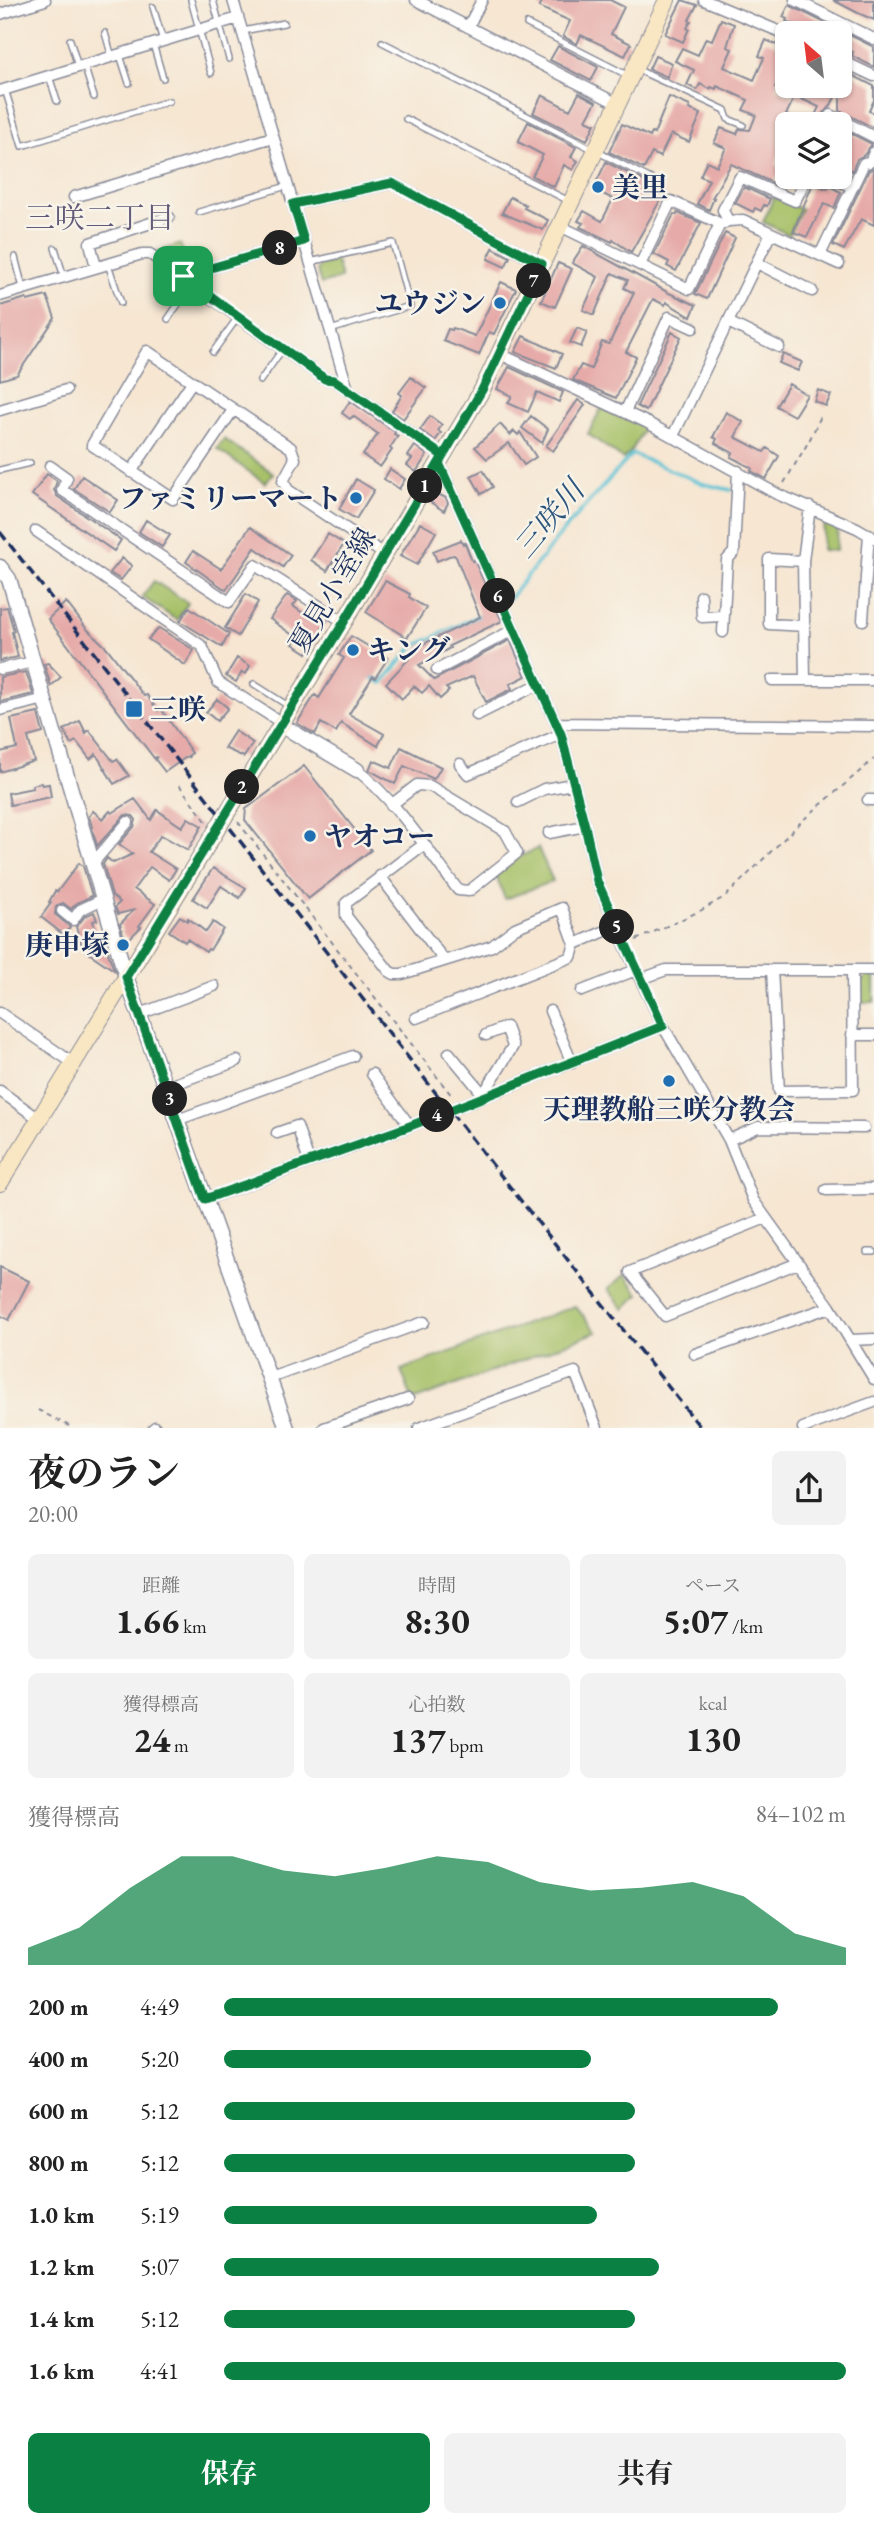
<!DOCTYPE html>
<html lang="ja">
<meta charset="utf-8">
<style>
:root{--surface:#fff;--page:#f2f2f2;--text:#222;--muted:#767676;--accent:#0b8043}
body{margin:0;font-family:"EB Garamond","Noto Serif JP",serif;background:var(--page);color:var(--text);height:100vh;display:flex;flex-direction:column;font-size:26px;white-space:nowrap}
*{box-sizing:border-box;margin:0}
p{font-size:23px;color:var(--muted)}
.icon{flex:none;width:38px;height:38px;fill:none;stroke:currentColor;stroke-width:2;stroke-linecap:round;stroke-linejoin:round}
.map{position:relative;height:1428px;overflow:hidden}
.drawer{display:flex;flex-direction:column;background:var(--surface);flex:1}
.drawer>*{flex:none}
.needle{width:46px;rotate:332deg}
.tools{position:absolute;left:775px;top:21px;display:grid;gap:14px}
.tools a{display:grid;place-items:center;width:77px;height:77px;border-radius:10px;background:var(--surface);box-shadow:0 2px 5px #0004;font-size:35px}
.pin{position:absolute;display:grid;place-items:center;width:60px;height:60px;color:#fff;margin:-30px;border-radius:14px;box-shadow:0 4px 10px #0006}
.km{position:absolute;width:35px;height:35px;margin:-18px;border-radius:50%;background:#222;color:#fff;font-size:19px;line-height:35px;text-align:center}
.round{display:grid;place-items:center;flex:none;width:74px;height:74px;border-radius:10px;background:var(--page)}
.headline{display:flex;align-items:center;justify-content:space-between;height:119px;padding:0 28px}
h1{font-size:38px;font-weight:700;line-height:52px}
.metrics{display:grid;grid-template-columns:repeat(3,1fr);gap:10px;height:119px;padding:7px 28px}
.metrics div{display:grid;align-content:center;border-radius:10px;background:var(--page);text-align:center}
.metrics b{font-size:35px;font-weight:700}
.metrics small{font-size:19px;font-weight:400}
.metrics p{font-size:19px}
.chart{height:196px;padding:14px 28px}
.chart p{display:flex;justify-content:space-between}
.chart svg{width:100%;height:126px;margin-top:7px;fill:var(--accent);opacity:.7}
.button{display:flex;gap:14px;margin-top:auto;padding:14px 28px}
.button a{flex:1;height:80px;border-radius:10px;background:var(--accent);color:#fff;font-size:28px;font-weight:700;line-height:80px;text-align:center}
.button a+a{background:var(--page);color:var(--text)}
ul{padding:0 28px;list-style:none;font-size:23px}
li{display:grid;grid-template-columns:112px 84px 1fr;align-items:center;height:52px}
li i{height:18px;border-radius:9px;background:var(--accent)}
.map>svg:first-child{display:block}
.green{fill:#a6c066;stroke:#607862;stroke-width:2}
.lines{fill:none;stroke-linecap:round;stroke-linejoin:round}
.stream{stroke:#59c2d5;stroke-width:3.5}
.building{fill:#e6aba9}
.service-casing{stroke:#888a98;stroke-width:8}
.minor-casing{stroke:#888a98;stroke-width:13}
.tertiary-casing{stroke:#888a98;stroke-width:17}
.secondary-casing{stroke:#888a98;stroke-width:18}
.path{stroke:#888a98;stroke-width:2;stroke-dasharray:5 5;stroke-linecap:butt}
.service{stroke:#fff;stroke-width:5}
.minor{stroke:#fff;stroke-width:10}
.tertiary{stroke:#fff;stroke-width:14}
.secondary{stroke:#f9e7c3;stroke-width:16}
.rail{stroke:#1b2f5e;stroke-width:3.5;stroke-dasharray:10 5;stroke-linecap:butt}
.route-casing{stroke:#fff;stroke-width:14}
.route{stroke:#0b8043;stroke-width:9}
.poi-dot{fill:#1f6fb2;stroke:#f7f3e8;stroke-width:2.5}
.labels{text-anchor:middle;stroke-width:5;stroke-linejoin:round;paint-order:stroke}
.poi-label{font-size:28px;font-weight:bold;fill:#1b2f5e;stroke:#f7f3e8;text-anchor:start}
.street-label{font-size:28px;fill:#1b2f5e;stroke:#f7f3e8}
.neighbourhood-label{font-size:30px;fill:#625a78;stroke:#f7f3e8}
.water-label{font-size:30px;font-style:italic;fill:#2a547c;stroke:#f7f3e8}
</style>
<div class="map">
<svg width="874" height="1428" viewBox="0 0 874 1428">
<rect width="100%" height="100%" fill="#f7f3e8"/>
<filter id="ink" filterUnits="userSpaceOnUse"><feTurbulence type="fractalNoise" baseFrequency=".0143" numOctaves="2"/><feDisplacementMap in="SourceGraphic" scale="14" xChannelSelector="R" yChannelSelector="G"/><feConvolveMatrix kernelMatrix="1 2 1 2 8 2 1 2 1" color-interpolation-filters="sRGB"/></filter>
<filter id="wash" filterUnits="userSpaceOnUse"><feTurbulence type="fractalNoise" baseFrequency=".00686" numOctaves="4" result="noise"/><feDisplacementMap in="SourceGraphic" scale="28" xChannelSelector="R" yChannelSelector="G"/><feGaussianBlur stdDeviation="1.57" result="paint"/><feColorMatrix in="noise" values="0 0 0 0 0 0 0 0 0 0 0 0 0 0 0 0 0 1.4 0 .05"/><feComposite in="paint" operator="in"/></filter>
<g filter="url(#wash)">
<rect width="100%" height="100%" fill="#f6e6d2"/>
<path class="green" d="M774,197L801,209L789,235L763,222Z
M180,244L190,268L184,270L158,252Z
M336,261L341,278L321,284L317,270L320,265Z
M602,407L645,427L632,450L623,459L588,434Z
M224,439L273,473L265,483L217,449Z
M824,521L838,528L836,551L822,550Z
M154,581L188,603L177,620L142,597Z
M538,848L553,881L505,899L496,875L521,856Z
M868,976H874V1002H858V984Z
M625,1275L639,1294L624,1309L608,1289Z
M575,1306L597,1332L413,1401L401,1370Z"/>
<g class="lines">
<path class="stream" d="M492,609L509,599L564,530L632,454L704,484L731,490
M369,675L382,683L413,647L482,614"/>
</g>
<g id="blocks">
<path class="building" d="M543,0H610L624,7L611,34L631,44L625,56L581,35L577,44L563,36L570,21L539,7Z
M682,0L697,5L689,20L691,21L687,28L689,29L683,42L665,34Z
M833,0H874V20L858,13Z
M789,5L874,47V67L852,56L853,52L840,46V33H811L786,21L787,19L783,17Z
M721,19L734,24L727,47L732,49L724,67L754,80L764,58L759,56L766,40L788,50V69L785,68L775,88L794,98L786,115L792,118L788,124V140L785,139L775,165L783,169L779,177L777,176L773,183L731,164L712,198H714L709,210L697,204L709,180L700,176L707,161L717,166L726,148L714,143L721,128L737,134L739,129L750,130L756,115L743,110L748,100L717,86L716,89L711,87L710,89L700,84L697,90L687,85L694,70L675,61L682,48L698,55L706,38L712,40Z
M558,46L598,67L591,81L550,60Z
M655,56L672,63L667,77L649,69Z
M840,69L874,86V100L869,111L874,113V128L840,111V87L830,107L824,112L822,124H811L819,107L793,95L798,86H840Z
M579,93L596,102L586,120L595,124L587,140L533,113L542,95L570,110Z
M669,97L690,106L689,109L701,114L689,142L671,134L660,157L652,153L644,169L609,152L622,124L650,137L652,133L654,134Z
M528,122L576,147L571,157L578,161L573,170L564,165L554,187L532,176L543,155L518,142Z
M840,128L872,144L864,155L857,159L852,171L847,168L844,175L840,173V157L845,146L840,144Z
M606,162L665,192L631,252L613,240L612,242L580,227L583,223L578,221L584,211L602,221L613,199L593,189Z
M874,169V225L861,219L844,250L833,245L869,170Z
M813,183L827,189L829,186L841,192L834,208L824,204L807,237L793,232Z
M744,187L770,199L767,206L764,205L761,211L755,208L753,212L735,203Z
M510,197L526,205L524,208L548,220L543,230L502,213Z
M678,213L701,223L676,271L667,266L669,262L654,254L674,214L676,215Z
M725,233L735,238L707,299L695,294Z
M583,246L669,293L696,305L691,317L666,302L665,305L653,299L626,352L636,357L616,398L573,380L581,365L591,369L602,342L609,344L634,293L624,288L628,280L612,273L594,315L583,310L598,277L572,263Z
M493,248L510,257L505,267L488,259Z
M558,263L572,269L555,307L541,301Z
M501,282L516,289L494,334L489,332L479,355L443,341L448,329L452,330L453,328L475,336Z
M47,296L55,318L17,375L0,380V306L26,298L27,301Z
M577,328L587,332L581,347L570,343Z
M672,332L681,337L646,411L637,406Z
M523,336L562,354L556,368L515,352Z
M783,354L802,362L798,371L779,363Z
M509,367L563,392L559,402L537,392L528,412L508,403L512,396L497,389Z
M411,377L426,388L403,419L392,411L402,395L399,393Z
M789,384L807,395L794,416L776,406Z
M818,390L831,395L826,406L814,401Z
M578,400L585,405L553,451L546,446Z
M350,401L395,432L394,434L398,436L390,448L392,450L380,467L363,455L378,434L353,416L350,419L342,413Z
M726,412L743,422L735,437L764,452L767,448L779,456L766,479L751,471L752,468L731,457L733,453L715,443L717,439L713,437Z
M430,416L442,425L438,431L441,433L435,441L420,430Z
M531,416L548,429L542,443L522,428Z
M500,424L510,435L514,431L518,435L520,432L536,457L524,465L509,443L487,459L475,447Z
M415,446L427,455L416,472L407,465L412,459L408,456Z
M390,469L405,479L399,489L384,479Z
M483,470L493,487L481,494L471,476Z
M47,474L57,481L54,490L57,496L121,540L114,551L32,495Z
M82,476L118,500L110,512L74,489Z
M356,479L374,490L356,519L339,509Z
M436,493L446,498L448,503L444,511L430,502Z
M146,520L170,535L162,547L139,532Z
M420,523L436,532L417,565L400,556Z
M250,527L291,555L283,567L255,548L226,590L186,562L193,551L221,569Z
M328,534L344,544L327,571L311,560Z
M461,540L463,544L465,543L472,561L474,560L502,621L449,646L450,648L419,665L434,680L510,640L526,676L510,684L512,689L486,702L473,676L446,688L449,691L440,699L429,686L422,693L414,686L402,699L386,683L423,644L480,617L456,557L454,555L449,556L437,561L433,551Z
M122,558L132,566L121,580L110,573Z
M385,581L410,594L409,597L426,608L407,638L366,612Z
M246,594L258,602L238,636L225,628Z
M287,595L297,601L293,606L310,618L313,612L327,621L307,653L293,644L297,638L270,619Z
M66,602L87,629L107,648L144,696L147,695L158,711L161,709L192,753L165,772L155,759L157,757L154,758L48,619Z
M7,607L14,631L12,632L18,657L0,661V608Z
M189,607L229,634L222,647L180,621Z
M159,628L194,650L185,665L148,639Z
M351,636L388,658L375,678L373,676L349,714L384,734L378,746L341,723L336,732L321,723L315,734L297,723L315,695L319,698L344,658L339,655Z
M237,658L250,666L246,674L242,672L236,682L226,676Z
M48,663L61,677L51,686L44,664Z
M26,672L33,694L0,702V677Z
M217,699L228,708L217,721L206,712Z
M38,713L43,733L28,737L34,761L0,772V752L17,748L11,719Z
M80,721L86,733L89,730L113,761L117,759L129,776L114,784L96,754L90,759L76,741L71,744L64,730Z
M235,731L253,743L244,757L224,748Z
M401,747L441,767L434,779L404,766L395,784L369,770L373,760L391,768Z
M304,766L371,850L308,899L245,820L246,809Z
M42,783V785L49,784L51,797L10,805L8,793L33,788L32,785Z
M135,799L151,820L157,810L182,827L188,818L202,826L188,850L161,835L149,852L176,869L169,880L150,867L134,889L155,904L139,926L141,927L129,939L123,934L120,924L134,910L118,914L115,907L120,902L112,896L103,864L107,858L113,863L133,854L119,844L134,827L136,820L133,816L125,815L97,846L89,816L93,811L103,819L110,811L112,813Z
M79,863L83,866L92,896L77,903L71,909L63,903L56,907L55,914L70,927L64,935L41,917L51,903L49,902L55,891L57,892Z
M213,868L246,888L240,898L221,886L207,908L193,899Z
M94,912L97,920L93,921L99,942L104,941L114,970L83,949L76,927L85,916Z
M180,916L187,921L188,918L206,932L213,922L223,929L210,950L208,949L206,952L187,939L185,942L169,931Z
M0,1267L29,1281L9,1320L0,1315Z"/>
</g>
</g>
<g filter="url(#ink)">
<use href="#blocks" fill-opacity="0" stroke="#888a98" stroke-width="2"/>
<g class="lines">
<defs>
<path id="service" d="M191,0L211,73
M213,0L229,59
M153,7L163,41
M527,24L627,75
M243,31L284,23
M105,33L112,57
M70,40L78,67
M382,42L651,179
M153,44L163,78
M120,55L129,83
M84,65L94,97
M636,69L725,110L728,119L743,125
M49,76L57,101
M5,89L22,146L169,101
M406,119L569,201
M199,212L287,186
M55,248L64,277
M15,257L23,288
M310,262L393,243L410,306L330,330
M108,264L121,303
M168,319L192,284
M213,352L238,317
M260,381L282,350
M0,470L30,463
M254,684L290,707
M867,1252H874"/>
<path id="minor" d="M233,0L348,390
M416,0L618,104
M704,0L788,35
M795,0L874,39
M0,14L45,0
M468,27L482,0
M840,60L874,76
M0,91L238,18
M831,115L874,137
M830,177L852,187
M74,197L273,137
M294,204L392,183L542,264
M728,221L723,210L740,177L795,201L807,177
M560,226L689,289L719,226L728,221L743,220L839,264
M820,255L864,163L870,162L874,152
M757,263L812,291
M640,265L671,201L721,224
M96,267L90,243L169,217
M183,276L304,241
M0,296L142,254H150L325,379L334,380L443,456
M728,322L779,347
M500,354L648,423L777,494L857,528L874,538
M0,410L66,390
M233,410L173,499L92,445L147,351L291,448L295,459L283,481L288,490L384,554
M625,412L669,317L693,328
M673,436L771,233
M439,463L561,734L585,826L597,881L636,970L663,1026L729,1140L753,1200L830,1307L874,1379
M50,466L67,478L62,490L229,602L255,565L344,622
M131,472L192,382
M36,531L202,646L218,682L282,723
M803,561L769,559V624L805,626
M701,596L702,617L723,616
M863,620L869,534
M723,632L727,560L734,552L738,471
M0,669L34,662
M437,670L513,630
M772,680H874
M805,680L803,561L810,507
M0,710L45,699
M477,715L539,684
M556,723L874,726
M460,764L468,774L561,734
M357,770C397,802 427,849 458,890L469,891L517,853L505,831L430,786L417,785L391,805
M868,800H874
M518,802L544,789L573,784
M549,833L585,826
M93,863L128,822
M380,876L444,960
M62,911L73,920L80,910L103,899
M575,944L617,926
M772,970L779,1091L853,1090L852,970
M641,979L666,970H874
M582,991L636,970
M550,1011L572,1063
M0,1013L73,1063
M140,1014L214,986
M416,1018L571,957L575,944L562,908L515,928L492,946L402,974H394L389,971L346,916V903L423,845
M852,1035H874
M449,1053L483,1094
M372,1074L410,1126
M166,1087L237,1061
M0,1091L39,1119
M481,1098L513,1046L506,1027L486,1035
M177,1120L353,1056
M277,1133L297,1126L309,1162
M729,1140L758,1127L864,1128
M826,1190L874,1189
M206,1199L410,1126L663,1026
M766,1218L630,1272L665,1316L798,1263
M850,1340L874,1339
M695,1354L830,1307
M270,1378L424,1322
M154,1428L155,1427
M324,1428L408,1399
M419,1428L575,1372L597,1428
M803,1428L874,1402"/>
<path id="tertiary" d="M0,567L9,579L126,977L287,1428
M281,725L357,770"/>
<path id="secondary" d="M0,1183L344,622L482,390L667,0"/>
</defs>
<use href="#service" class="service-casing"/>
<use href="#minor" class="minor-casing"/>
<use href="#tertiary" class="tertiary-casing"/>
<use href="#secondary" class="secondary-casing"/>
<path class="path" d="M784,483L809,441L822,414
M188,756L190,758
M179,785L206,821
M238,822L452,1096
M636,940L700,911L726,896L802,821L874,759
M38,1410L73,1428"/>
<use href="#service" class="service"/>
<use href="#minor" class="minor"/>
<use href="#tertiary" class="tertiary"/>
<use href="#secondary" class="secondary"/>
<path class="rail" d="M0,532L449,1110L701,1428"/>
</g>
</g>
<g class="lines" filter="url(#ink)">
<defs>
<path id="route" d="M183,276L325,379L334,380L443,456L344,622L126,977L205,1199L410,1126L663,1026L597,881L585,826L561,734L439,463L482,390L542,264L392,183L293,204L304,241L183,276"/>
</defs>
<use href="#route" class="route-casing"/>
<use href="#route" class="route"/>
</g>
<g class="poi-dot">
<circle cx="598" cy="187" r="7"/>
<circle cx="500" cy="303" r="7"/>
<circle cx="356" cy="498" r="7"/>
<circle cx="353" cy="650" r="7"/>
<rect x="125" y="700" width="18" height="18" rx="3.5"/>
<circle cx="310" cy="836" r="7"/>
<circle cx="123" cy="945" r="7"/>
<circle cx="669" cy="1081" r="7"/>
</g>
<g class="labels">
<g class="poi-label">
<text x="612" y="197">美里</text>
<text x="486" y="313" text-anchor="end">ユウジン</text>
<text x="342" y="508" text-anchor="end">ファミリーマート</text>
<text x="367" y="660">キング</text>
<text x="150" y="719">三咲</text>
<text x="324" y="846">ヤオコー</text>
<text x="109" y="955" text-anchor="end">庚申塚</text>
<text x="669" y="1119" text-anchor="middle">天理教船三咲分教会</text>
</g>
<g class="street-label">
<text transform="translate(332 590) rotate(-59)" y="10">夏見小室線</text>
</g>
<g class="neighbourhood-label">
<text x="100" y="228">三咲二丁目</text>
</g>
<g class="water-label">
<text transform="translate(549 519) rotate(-50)" y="10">三咲川</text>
</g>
</g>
</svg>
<div class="tools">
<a><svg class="needle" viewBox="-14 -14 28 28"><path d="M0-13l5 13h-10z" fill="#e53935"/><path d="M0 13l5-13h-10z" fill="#767676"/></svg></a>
<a><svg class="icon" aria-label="layers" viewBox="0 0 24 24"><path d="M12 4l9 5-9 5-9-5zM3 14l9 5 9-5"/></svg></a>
</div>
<div class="pin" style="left:183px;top:276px;background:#1e9e55"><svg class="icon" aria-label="arrive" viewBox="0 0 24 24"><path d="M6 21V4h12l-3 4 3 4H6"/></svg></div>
<b class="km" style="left:425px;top:486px">1</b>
<b class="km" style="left:242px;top:787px">2</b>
<b class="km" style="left:170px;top:1099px">3</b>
<b class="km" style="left:437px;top:1115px">4</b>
<b class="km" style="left:617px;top:927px">5</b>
<b class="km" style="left:498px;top:596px">6</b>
<b class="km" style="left:534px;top:281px">7</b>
<b class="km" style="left:280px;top:248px">8</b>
</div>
<section class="drawer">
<div class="headline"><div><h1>夜のラン</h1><p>20:00</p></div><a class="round"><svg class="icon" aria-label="share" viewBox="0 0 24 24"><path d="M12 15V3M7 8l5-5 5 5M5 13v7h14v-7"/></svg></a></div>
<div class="metrics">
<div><p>距離</p><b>1.66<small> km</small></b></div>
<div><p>時間</p><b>8:30</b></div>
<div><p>ペース</p><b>5:07<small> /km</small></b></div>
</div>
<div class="metrics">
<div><p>獲得標高</p><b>24<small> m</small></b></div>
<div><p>心拍数</p><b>137<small> bpm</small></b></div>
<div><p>kcal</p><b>130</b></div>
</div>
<div class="chart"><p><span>獲得標高</span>84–102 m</p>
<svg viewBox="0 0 160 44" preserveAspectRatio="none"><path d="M0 44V38L10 31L20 17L30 6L40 6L50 11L60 13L70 10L80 6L90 8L100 15L110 18L120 17L130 15L140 20L150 33L160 38V44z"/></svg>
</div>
<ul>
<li><b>200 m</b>4:49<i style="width:89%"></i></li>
<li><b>400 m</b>5:20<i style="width:59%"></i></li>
<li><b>600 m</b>5:12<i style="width:66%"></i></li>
<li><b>800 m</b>5:12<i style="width:66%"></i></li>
<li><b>1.0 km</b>5:19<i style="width:60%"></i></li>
<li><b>1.2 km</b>5:07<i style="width:70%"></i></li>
<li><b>1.4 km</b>5:12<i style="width:66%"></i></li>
<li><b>1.6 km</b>4:41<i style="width:100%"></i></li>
</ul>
<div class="button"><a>保存</a><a>共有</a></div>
</section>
